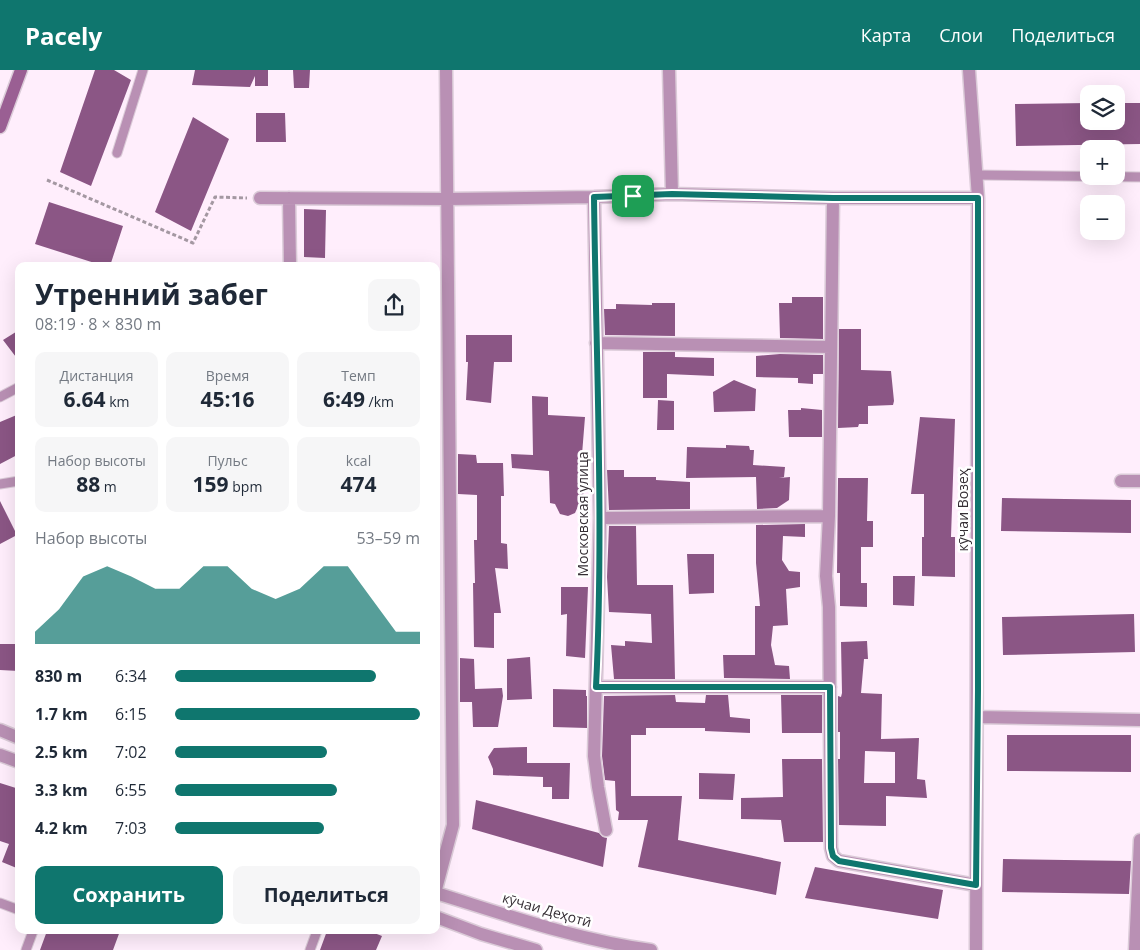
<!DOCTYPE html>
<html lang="ru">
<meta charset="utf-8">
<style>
:root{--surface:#fff;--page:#f6f6f7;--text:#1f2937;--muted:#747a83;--accent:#0f766e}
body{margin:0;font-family:"Open Sans",sans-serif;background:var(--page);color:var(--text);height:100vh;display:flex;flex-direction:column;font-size:19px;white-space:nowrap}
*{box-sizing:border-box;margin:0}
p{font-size:16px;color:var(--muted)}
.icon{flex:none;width:28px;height:28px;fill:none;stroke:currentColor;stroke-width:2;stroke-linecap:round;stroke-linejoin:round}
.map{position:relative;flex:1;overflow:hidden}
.panel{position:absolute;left:15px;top:192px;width:425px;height:672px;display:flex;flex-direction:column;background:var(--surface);border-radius:10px;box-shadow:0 5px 20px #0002}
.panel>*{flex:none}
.tools{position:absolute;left:1080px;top:15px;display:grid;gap:10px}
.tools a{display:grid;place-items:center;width:45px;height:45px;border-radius:10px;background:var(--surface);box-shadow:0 5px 20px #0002;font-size:25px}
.pin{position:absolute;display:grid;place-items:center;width:42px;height:42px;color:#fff;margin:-21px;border-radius:10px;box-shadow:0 2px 8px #0006}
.round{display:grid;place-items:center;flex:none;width:52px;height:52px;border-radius:10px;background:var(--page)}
.headline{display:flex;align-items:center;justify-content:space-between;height:85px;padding:0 20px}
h1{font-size:28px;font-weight:700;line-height:38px}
.stats{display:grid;grid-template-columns:repeat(3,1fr);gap:8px;height:85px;padding:5px 20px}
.stats div{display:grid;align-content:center;border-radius:10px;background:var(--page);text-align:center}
.stats b{font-size:21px;font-weight:700}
.stats small{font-size:14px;font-weight:400}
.stats p{font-size:14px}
.chart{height:140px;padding:10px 20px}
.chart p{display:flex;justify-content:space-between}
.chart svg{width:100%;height:90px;margin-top:5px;fill:var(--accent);opacity:.7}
.action{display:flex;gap:10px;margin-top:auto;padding:10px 20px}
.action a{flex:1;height:58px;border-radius:10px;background:var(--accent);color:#fff;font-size:20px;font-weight:700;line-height:58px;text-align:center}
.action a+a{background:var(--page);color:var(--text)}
ul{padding:0 20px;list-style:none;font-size:16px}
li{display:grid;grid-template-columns:80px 60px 1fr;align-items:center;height:38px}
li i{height:12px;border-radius:6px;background:var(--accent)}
header{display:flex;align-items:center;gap:30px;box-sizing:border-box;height:70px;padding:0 25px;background:var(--accent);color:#fff}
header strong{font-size:24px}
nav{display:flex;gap:28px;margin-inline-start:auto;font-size:18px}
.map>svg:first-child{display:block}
.building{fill:#8b5685;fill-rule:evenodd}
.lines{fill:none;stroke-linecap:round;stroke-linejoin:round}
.service-casing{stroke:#dbcbd8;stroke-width:11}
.minor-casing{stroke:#dbcbd8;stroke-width:15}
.tertiary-casing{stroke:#dbcbd8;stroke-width:15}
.secondary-casing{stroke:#dbcbd8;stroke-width:15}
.path{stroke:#a498a2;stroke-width:3;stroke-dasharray:4 2.5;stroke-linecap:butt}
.service{stroke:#b990b4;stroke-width:9}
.minor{stroke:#b990b4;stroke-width:12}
.tertiary{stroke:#b990b4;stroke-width:12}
.secondary{stroke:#9a5f93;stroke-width:12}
.route-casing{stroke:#fff;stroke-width:10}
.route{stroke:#0f766e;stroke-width:6}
.labels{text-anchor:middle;stroke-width:5;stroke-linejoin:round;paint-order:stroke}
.street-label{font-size:14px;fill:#352e34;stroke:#fff}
</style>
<header>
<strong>Pacely</strong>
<nav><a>Карта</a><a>Слои</a><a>Поделиться</a></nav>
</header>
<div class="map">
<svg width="1140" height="880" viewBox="0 0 1140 880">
<rect width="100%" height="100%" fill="#ffeefc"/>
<path class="building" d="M95,0H114L131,10L91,116L60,102Z
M195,0H268V16H255V6L250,17L192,15Z
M293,0H310L309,18H294Z
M1089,33V51H1116V33H1140V74L1016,76L1015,34Z
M256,43H285L286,72H256Z
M193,47L229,69L191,161L155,142Z
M49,132L123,156L110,196H104L35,174Z
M304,139L326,140L325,188L304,187Z
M792,227H823V269L780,268L779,233H792Z
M652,233H675V266L605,265L604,239H616V234L652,235Z
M839,259H861V300L891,301L894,331L893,335L868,336V354H859L858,357L838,358Z
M19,260V291L3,270Z
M466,265H512V292H494L491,333L466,330L468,292H466Z
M643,282H675V287L714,288V306L667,304V328H643Z
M780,284L823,285V304H813V314L798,313V308L756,307V286Z
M734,310L756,319L755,341L714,342L713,322Z
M532,326L548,327V345L585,347L581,397H584L583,435L579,434L575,443L568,446L560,444L555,434L550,433L549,401L512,398L511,384L533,385Z
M658,330L674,331V360H657Z
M801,338L822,340V367H789L788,340H801Z
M19,344V384L0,394V352Z
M920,347L955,349L951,467H955V507L922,506V467H924V424H911Z
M726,375L749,376L750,380H754L753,395L785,397L784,407L779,408L790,407L789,430L777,438L757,439L756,407L686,408L687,377L726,378Z
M458,384L476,385L477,393H503L504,426H501V473L507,474L508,499L495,498L501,543H494V578L474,577L473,513H475L474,470H477V425L458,424Z
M607,400H624V407H656V410L690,412V439L609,440Z
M838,408H868L867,451H873V477H861V513H867V537L840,536V503H837Z
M1002,428L1131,430V463L1001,461Z
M0,431L17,465L0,474Z
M805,454V467L783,466L782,490L789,501L800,502V517L786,519L788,555L773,556L771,575L775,595L789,596L790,609L724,608L723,585H755V536H760L756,493V455Z
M609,456H636L637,515H673L675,609H614L611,575L625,576V571L652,573L651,544L609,542L607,507Z
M687,484H714V523L689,524Z
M893,506H915L914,536L893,535Z
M561,517H588L585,588L566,586L567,544L561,545Z
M1134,544L1135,582L1003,585L1002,547Z
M867,571L868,589H864L861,623L882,624L881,669L919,668L917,709L925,710L927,728L886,726V756L839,755L838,689H840V662H838V626L841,627L842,623L841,572ZM865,681L895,682V713H864Z
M0,574H19V601L0,600Z
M530,587L532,629L507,630V589Z
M460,588L474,589L475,619L502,618L503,626L498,657H473L472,632H460Z
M553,619L586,620V626H587V658L553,657Z
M675,625L676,632L705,633L706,625H728L730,647L750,649V663L705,661V658H646V665H631V726H682L678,770L781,792L776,825L638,797L648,750H618L619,742L616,740L615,711L605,710L602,686L604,626Z
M781,625H822V663H782Z
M1007,665H1131V702L1007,701Z
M527,677V693H570L569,729H552V717H543V707L493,705V699L488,687L494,678Z
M782,689H822L823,772H784L781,750L741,749V728L783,727Z
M699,703L735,704L733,730L699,729Z
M0,713L19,719V799L2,792L9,774L0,771Z
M476,730L599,763L603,767L607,768L603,797L472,759Z
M1003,789L1131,791L1129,824L1002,822Z
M815,797L943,820L938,849L805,828Z
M47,861H120L113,880H40Z
M327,861H369L382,866L376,880H320Z"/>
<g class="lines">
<defs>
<path id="service" d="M117,83L143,0
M977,105L1140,107
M0,327L19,317
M0,414L19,411
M0,833L19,840
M26,880L33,861
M310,880L317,861"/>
<path id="minor" d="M669,0L672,124
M969,0L978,128L976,880
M594,127L600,448L594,686L598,717L606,760
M260,128L447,129L594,127L672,124L833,128H978
M289,128L290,196
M833,128L829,446L826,506L829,537L831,778L833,786L839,791L976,815
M596,273L831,277
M1121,411H1140
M600,448L829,446
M596,617H830
M977,647L1140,650
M436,819L453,755L446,0
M1135,880L1140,770"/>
<path id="tertiary" d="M0,660L19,668
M0,685L19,692
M436,823C507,845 577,870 651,880
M436,847L481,864L536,880"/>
<path id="secondary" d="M0,57L21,0"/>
</defs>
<use href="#service" class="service-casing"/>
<use href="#minor" class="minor-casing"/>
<use href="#tertiary" class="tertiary-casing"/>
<use href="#secondary" class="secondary-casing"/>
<path class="path" d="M47,110L193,173L215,127L247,128"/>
<use href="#service" class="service"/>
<use href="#minor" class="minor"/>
<use href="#tertiary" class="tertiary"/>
<use href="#secondary" class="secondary"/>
</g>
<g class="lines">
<defs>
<path id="route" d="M672,124L833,128H978V620L976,815L839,791L833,786L831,778L830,617H596C604,454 596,290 594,127Z"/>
</defs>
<use href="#route" class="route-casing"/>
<use href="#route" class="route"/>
</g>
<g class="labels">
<g class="street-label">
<text transform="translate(963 440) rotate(-90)" y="5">кӯчаи Возеҳ</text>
<text transform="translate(583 444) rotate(-90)" y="5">Московская улица</text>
<text transform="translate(547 840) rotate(16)" y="5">кӯчаи Деҳотӣ</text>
</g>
</g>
</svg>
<div class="tools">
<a><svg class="icon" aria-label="layers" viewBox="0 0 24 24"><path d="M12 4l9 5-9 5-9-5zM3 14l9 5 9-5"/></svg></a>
<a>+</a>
<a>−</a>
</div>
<div class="pin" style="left:633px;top:126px;background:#1e9e55"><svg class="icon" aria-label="arrive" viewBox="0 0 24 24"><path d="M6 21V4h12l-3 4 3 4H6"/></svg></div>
<section class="panel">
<div class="headline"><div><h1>Утренний забег</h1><p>08:19 · 8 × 830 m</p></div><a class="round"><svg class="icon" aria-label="share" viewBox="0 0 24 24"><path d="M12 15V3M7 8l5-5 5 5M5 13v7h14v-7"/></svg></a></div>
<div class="stats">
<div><p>Дистанция</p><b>6.64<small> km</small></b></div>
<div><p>Время</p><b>45:16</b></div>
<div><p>Темп</p><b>6:49<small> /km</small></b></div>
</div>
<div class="stats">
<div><p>Набор высоты</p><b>88<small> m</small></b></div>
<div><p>Пульс</p><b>159<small> bpm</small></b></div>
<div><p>kcal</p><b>474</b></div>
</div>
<div class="chart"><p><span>Набор высоты</span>53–59 m</p>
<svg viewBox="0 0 160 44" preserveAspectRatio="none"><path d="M0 44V38L10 27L20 11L30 6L40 11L50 17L60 17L70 6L80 6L90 17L100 22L110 17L120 6L130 6L140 22L150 38L160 38V44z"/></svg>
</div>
<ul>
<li><b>830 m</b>6:34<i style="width:82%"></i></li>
<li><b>1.7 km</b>6:15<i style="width:100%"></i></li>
<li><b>2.5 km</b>7:02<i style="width:62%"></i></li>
<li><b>3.3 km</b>6:55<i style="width:66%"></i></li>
<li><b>4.2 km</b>7:03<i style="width:61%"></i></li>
</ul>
<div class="action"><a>Сохранить</a><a>Поделиться</a></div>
</section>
</div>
